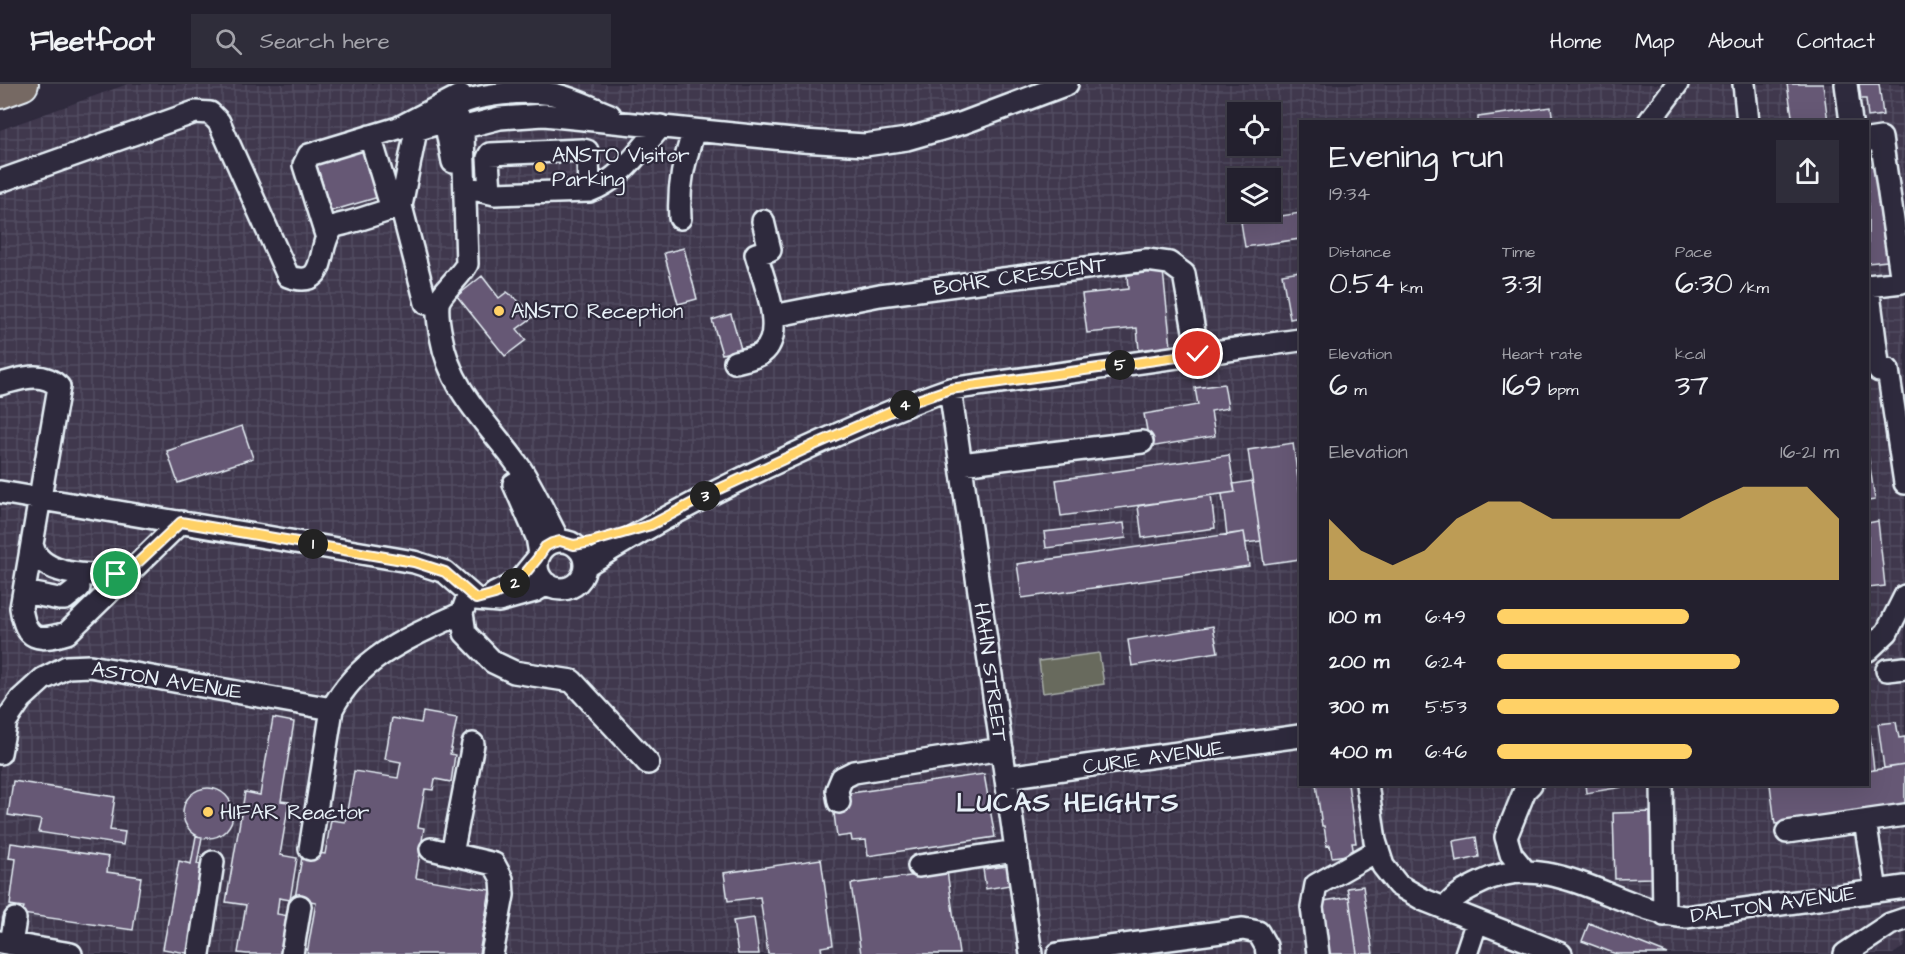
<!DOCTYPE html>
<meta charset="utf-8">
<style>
:root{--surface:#23202e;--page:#2f2d3a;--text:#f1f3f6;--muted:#a3a3aa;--line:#403e4a;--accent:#ffd166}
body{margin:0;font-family:"Architects Daughter",sans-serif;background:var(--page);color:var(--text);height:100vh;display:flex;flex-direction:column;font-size:22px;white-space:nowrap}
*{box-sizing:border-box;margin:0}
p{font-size:20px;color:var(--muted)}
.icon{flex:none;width:33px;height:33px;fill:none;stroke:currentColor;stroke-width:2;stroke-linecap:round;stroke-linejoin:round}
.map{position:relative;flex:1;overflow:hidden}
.drawer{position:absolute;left:1299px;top:36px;width:570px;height:666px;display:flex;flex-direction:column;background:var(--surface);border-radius:0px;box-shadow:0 6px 24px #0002,0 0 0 2px var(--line)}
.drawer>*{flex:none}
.buttons{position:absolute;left:1227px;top:18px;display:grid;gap:12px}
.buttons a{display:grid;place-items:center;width:54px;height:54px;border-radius:0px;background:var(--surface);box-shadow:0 6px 24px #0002,0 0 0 2px var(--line);font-size:30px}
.pin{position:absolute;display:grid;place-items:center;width:51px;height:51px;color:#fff;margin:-26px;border:3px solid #fff;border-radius:50%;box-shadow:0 2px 6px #0007}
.km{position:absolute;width:30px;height:30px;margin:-15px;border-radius:50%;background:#222;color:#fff;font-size:16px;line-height:30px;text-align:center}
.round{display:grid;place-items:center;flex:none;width:63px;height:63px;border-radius:0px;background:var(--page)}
.overview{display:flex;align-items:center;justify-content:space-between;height:102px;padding:0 30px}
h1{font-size:33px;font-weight:600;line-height:45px}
.stats{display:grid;grid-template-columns:repeat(3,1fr);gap:9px;height:102px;padding:6px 30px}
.stats div{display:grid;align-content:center}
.stats b{font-size:30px;font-weight:600}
.stats small{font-size:16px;font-weight:400}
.stats p{font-size:16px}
.chart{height:168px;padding:12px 30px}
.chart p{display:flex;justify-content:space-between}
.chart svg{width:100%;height:108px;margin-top:6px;fill:var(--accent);opacity:.7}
ul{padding:0 30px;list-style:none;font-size:20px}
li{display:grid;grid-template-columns:96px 72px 1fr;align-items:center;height:45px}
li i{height:15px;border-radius:8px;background:var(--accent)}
header{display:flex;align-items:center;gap:36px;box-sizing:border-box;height:84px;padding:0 30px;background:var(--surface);border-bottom:2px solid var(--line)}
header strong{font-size:28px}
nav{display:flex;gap:33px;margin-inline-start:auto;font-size:21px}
.search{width:420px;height:54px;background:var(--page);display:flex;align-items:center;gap:15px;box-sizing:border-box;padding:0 21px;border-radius:0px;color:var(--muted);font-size:22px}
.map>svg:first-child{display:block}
.industrial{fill:url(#industrial-grid);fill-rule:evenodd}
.grass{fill:#686b5d;stroke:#a8aeaa;stroke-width:1.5}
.building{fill:#665874;stroke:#e8f1f8;stroke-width:1.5}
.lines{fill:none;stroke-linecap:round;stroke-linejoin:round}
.minor-casing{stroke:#e8f1f8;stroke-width:26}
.highway-casing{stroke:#e8f1f8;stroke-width:36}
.minor{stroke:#2f2a3d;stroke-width:21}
.highway{stroke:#766964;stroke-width:32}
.route-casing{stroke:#fff;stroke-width:12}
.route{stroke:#ffd166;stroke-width:8}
.poi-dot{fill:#ffd166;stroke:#2f2a3d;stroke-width:2}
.labels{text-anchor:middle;stroke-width:4.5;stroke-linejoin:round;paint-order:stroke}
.poi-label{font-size:21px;fill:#e8f1f8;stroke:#2f2a3d;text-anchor:start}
.street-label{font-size:21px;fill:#e8f1f8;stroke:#2f2a3d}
.district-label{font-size:27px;font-weight:bold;letter-spacing:1.5px;fill:#e8f1f8;stroke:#2f2a3d}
</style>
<header>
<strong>Fleetfoot</strong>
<div class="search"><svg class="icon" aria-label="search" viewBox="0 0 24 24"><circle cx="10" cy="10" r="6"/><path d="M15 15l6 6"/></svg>Search here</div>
<nav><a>Home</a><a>Map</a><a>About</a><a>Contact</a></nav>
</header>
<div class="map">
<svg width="1905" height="870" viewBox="0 0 1905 870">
<defs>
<pattern id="industrial-grid" width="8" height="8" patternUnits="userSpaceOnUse" patternTransform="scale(1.5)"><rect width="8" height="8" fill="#40384e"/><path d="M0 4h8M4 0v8" fill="none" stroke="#524c60"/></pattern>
</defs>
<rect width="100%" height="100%" fill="#2f2a3d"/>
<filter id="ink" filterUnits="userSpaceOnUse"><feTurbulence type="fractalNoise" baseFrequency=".0167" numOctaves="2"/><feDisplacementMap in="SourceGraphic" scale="12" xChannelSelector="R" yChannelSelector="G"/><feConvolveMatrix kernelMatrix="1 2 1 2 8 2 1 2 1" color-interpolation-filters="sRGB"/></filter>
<g filter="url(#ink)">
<path class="industrial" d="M128,0H1905V862L1893,870H0V46ZM1238,28H1270V62H1238ZM1300,38H1868V700H1300ZM1238,94H1270V128H1238Z"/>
<path class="grass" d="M1099,569L1104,600L1043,609L1039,577Z"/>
<path class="building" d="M1787,0H1823L1828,38H1793Z
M1859,0H1879L1883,31L1868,33L1866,15H1861Z
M1551,23L1553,38H1478V33Z
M367,65L382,112L331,127L316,79Z
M1873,81L1887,177L1868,179V82Z
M1300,129V155L1245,163L1241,138Z
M684,164L697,215L678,220L664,169Z
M1163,187L1171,263L1139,266L1137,244L1087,249L1082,210L1128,205L1127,191Z
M1300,187V233L1290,235L1282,190Z
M482,192L499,214L507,208L525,222L533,233L517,245L526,256L505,272L457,212Z
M731,230L741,265L722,270L712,236Z
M1224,300L1228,324L1211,327L1215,352L1150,363L1144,330L1198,321L1195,304Z
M242,342L253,374L178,399L167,367Z
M1293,359L1300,410V475L1264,480L1248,366Z
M1868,370L1875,416L1868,417Z
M1229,371L1235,408L1061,432L1056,396Z
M1252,397L1261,457L1246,459L1244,448L1227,451L1222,410L1235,408L1233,400Z
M1211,411L1215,444L1142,454L1138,422Z
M1878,437L1885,502L1868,504V439Z
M1124,439L1126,454L1046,464L1044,448Z
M1244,448L1249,482L1022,514L1017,480Z
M1213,542L1218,568L1132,582L1128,556Z
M423,628L457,634L450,670L455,671L451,698L435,695L433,706L425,705L418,743L424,744L416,794L490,806L479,870H307L316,818L295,814L303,767L325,770L331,736L345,738L354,687L398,694L401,678L385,675L392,634L421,639Z
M273,634L294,638L281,717L289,718L280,771L297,774L290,816L279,814L277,830L289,832L283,870H247L238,869L246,821L226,818L245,708L260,711Z
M1896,638L1899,654L1905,653V681L1884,684L1878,640Z
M1868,651H1870L1874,686L1868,687Z
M1905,681V723L1775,740L1770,700H1868V687Z
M984,690L995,753L868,772L866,756L852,757L851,751L837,753L833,721L844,710Z
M13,697L115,713L110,746L125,748L123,761L38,748L41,736L8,731Z
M1316,700H1348L1356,759H1352L1354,770L1332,773L1330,761L1327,762L1324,742H1322Z
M1585,700H1641L1586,709Z
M183 729a25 25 0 1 1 50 0a25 25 0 1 1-50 0Z
M1650,728L1652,794L1615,795L1613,729Z
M196,752L202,753L197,780L208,782L192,870L163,865L179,777L191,780Z
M1476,753L1479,773L1456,778L1453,757Z
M11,759L109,773L107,788L141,793L133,846L22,830L24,823L10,821L16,775L9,774Z
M821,775L833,861L821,863L822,870H768L760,813L728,817L724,789Z
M1008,782L1010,801L986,805L983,785Z
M947,787L959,870H861L851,800Z
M1363,802L1373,870H1357L1349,813L1347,804Z
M1349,813L1357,870H1325L1317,818Z
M754,834L759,870H738L733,837Z
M1589,839L1668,870H1616L1582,857Z"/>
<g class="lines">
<defs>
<path id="minor" d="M1744,0L1748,38
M1846,0L1851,38
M1649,38L1677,0
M370,52L392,125
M1868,56L1881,54L1902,198L1868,202L1879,287
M453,78L445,37C447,33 449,28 452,25C469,9 535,5 557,11C575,15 592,24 610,31
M0,97L195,28L210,29L219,38L288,192C331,208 315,158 334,143C337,141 344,140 347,139C365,134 383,128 401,122
M465,103L495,110L589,107C621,96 639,67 661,42
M490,109L488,74L490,70L583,66L587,67L588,71L589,107
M680,134C678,100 684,78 694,46
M327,154L304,81L309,71L398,44L461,11
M426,219L401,122L416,46L458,33
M773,232L880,211L1147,176L1169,179L1184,190L1198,270
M735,278C743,276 756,274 762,269C787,250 763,195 756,170L770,166L763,137
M1888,286L1905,399
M0,300C21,295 42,286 59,303L21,524C26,556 37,558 67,549L181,438
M950,305L1031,870
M961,380L1142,358
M514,400L537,453L540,470
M0,408L414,478L445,488L476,515L499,517L535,507L547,500
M559,457C546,433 535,407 520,384C489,339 451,310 441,252C439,242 437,231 438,220C440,209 461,192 467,180L463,49L469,42L500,34L544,31L803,57L865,61L907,55L963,39L1067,0
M537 481a24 24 0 1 1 48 0a24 24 0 1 1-48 0Z
M32,460C33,464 35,470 38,473C56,494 104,493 129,487
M585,482C661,433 741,394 823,357C865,338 906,320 950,305L1300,256
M24,508L59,515H65L79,504
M494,510L518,498L537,475
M466,518L462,529L465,549L493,578L514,588L572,597L648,679
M1868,566L1887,548L1905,512
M1887,586L1905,584
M473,660L452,770L494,780L502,795L503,811L492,870
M0,669L6,637L21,615L43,595L67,583L90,582L332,625
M1006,693L1300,652
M1367,700L1375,757L1383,782L1398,801L1424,816L1561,870
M1662,700L1664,831
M839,718L837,706L842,694L854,688L1002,665
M1865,737L1876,807
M1787,748L1905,731
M310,765L332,625C360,572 410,553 462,529
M431,765L452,770
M919,782L1015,767
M1524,786L1511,770L1506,753L1525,706L1531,700
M1445,824C1457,810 1465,806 1482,798C1551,764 1617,827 1686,833L1905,803
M0,858L71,870
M11,860L15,835
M199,870L213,778
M292,870L300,822
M1058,870L1243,845L1258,848L1266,862L1267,870
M1318,870L1312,823L1316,801L1378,766
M1466,870L1477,837
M1845,870L1890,840L1905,835"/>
<path id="highway" d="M0,8L22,0"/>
</defs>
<use href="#minor" class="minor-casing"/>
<use href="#highway" class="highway-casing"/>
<use href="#minor" class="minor"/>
<use href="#highway" class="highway"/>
</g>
</g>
<g class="lines" filter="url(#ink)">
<defs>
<path id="route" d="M116,490L129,487L181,438L414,478L445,488L476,515L495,510L518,498L537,475L545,463L552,459L560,457L574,461L591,458L651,441L719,405L814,361L912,318L950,305L1198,270"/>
</defs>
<use href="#route" class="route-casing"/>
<use href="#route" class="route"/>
</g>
<g class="poi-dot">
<circle cx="540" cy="83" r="6"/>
<circle cx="499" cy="227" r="6"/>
<circle cx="208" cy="728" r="6"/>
</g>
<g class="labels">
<g class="poi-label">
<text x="552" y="78">ANSTO Visitor<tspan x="552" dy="24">Parking</tspan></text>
<text x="511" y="234">ANSTO Reception</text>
<text x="220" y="735">HIFAR Reactor</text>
</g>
<g class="street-label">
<text transform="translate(1020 192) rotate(-8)" y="7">BOHR CRESCENT</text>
<text transform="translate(991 588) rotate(82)" y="7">HAHN STREET</text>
<text transform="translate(167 596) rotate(9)" y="7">ASTON AVENUE</text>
<text transform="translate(1153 673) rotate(-8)" y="7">CURIE AVENUE</text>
<text transform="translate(1773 820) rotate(-8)" y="7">DALTON AVENUE</text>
</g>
<g class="district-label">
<text x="1068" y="727">LUCAS HEIGHTS</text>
</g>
</g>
</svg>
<div class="buttons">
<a><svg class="icon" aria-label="locate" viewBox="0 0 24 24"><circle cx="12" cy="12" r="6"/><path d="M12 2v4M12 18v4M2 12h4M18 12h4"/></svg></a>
<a><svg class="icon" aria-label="layers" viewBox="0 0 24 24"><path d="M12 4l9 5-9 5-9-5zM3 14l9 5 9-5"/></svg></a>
</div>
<div class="pin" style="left:116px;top:490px;background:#1e9e55"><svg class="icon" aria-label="arrive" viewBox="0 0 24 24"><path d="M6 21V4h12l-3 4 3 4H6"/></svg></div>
<div class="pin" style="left:1198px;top:270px;background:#d93025"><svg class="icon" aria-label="check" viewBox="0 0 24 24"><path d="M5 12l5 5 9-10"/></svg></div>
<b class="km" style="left:313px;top:460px">1</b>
<b class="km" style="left:515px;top:499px">2</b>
<b class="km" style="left:705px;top:412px">3</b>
<b class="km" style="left:905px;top:321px">4</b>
<b class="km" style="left:1120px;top:281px">5</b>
<section class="drawer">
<div class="overview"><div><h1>Evening run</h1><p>19:34</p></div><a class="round"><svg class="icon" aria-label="share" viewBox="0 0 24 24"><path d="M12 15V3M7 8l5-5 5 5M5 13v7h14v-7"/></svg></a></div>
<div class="stats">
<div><p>Distance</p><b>0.54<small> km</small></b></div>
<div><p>Time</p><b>3:31</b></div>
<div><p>Pace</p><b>6:30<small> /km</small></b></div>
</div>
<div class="stats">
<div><p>Elevation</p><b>6<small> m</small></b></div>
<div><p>Heart rate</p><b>169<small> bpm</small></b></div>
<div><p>kcal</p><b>37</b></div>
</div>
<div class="chart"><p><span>Elevation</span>16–21 m</p>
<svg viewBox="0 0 160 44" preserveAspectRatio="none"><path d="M0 44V19L10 32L20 38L30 32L40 19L50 12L60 12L70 19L80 19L90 19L100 19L110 19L120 12L130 6L140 6L150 6L160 19V44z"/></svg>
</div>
<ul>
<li><b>100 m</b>6:49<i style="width:56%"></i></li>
<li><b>200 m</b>6:24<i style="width:71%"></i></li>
<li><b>300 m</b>5:53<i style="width:100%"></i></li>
<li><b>400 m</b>6:46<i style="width:57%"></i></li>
</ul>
</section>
</div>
